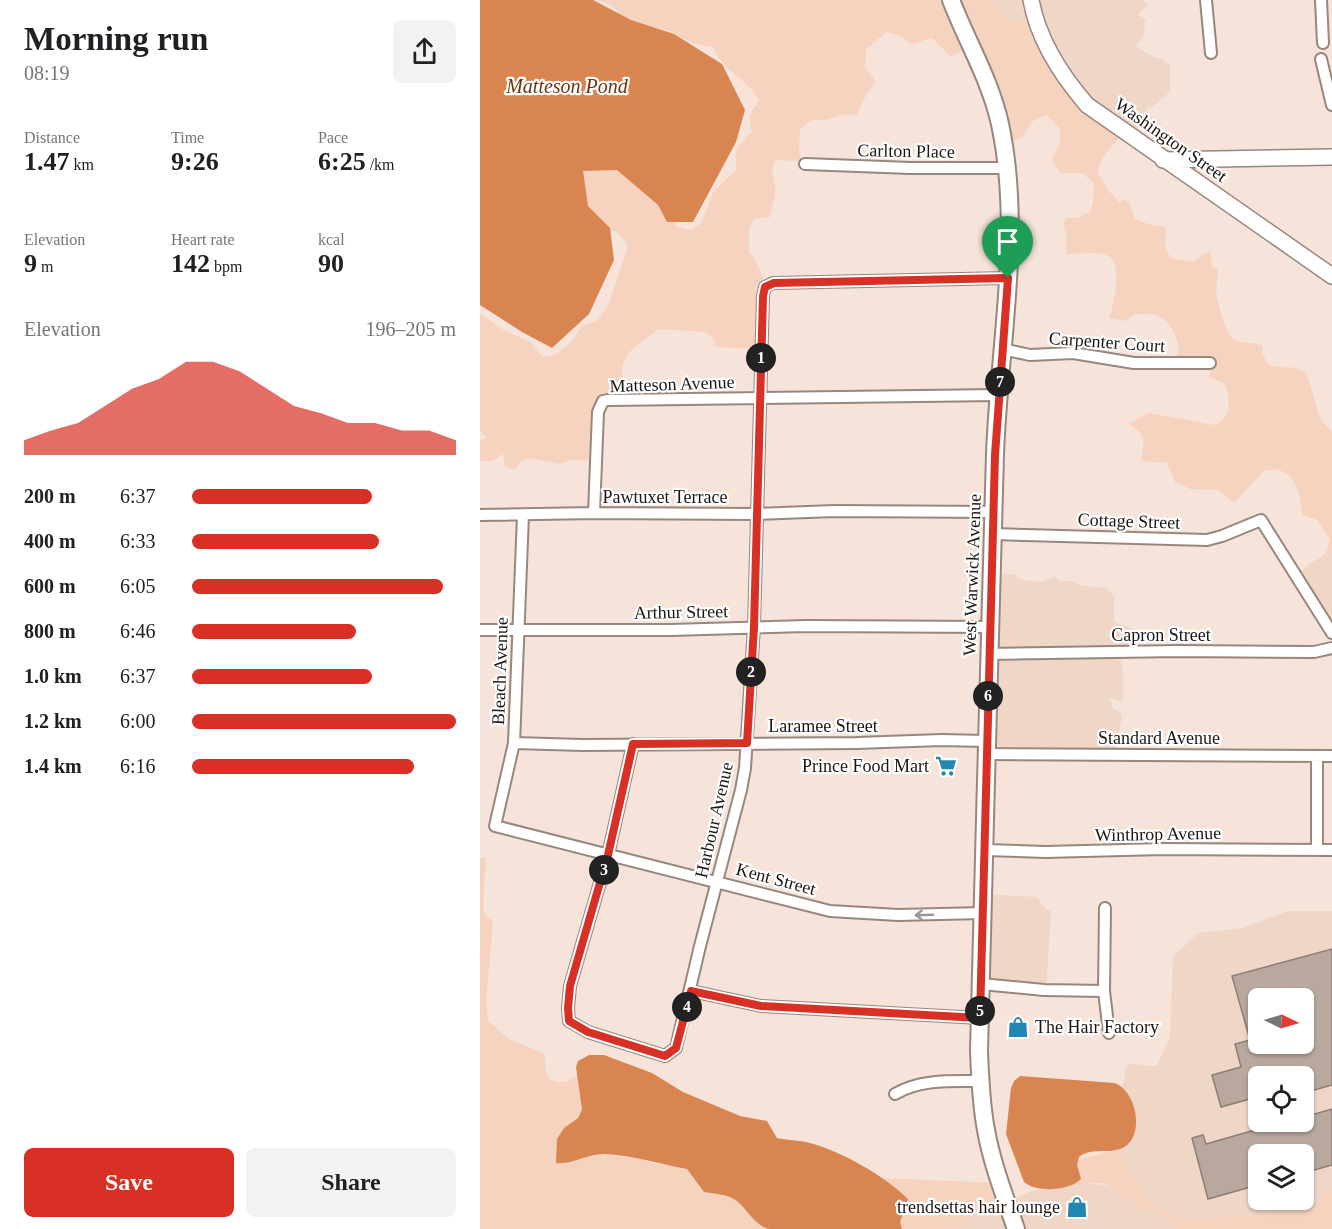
<!DOCTYPE html>
<meta charset="utf-8">
<style>
:root{--surface:#fff;--page:#f2f2f2;--text:#202124;--muted:#757577;--accent:#d93025}
body{margin:0;font-family:Georgia,serif;background:var(--page);color:var(--text);height:100vh;display:flex;flex-direction:column;font-size:22px;white-space:nowrap}
*{box-sizing:border-box;margin:0}
p{font-size:20px;color:var(--muted)}
.icon{flex:none;width:33px;height:33px;fill:none;stroke:currentColor;stroke-width:2;stroke-linecap:round;stroke-linejoin:round}
.map{position:relative;flex:1;overflow:hidden}
.details{display:flex;flex-direction:column;background:var(--surface);width:480px}
.details>*{flex:none}
.needle{width:39px;rotate:95deg}
.tools{position:absolute;left:768px;top:988px;display:grid;gap:12px}
.tools a{display:grid;place-items:center;width:66px;height:66px;border-radius:9px;background:var(--surface);box-shadow:0 2px 4px #0004;font-size:30px}
.pin{position:absolute;display:grid;place-items:center;width:51px;height:51px;color:#fff;margin:-62px -26px;border-radius:50% 50% 50% 0;rotate:-45deg;box-shadow:0 0 6px #0007}
.pin .icon{rotate:45deg}
.km{position:absolute;width:30px;height:30px;margin:-15px;border-radius:50%;background:#222;color:#fff;font-size:16px;line-height:30px;text-align:center}
.round{display:grid;place-items:center;flex:none;width:63px;height:63px;border-radius:9px;background:var(--page)}
.summary{display:flex;align-items:center;justify-content:space-between;height:102px;padding:0 24px}
h1{font-size:33px;font-weight:600;line-height:45px}
.figures{display:grid;grid-template-columns:repeat(3,1fr);gap:9px;height:102px;padding:6px 24px}
.figures div{display:grid;align-content:center}
.figures b{font-size:26px;font-weight:600}
.figures small{font-size:16px;font-weight:400}
.figures p{font-size:16px}
.chart{height:168px;padding:12px 24px}
.chart p{display:flex;justify-content:space-between}
.chart svg{width:100%;height:108px;margin-top:6px;fill:var(--accent);opacity:.7}
.button{display:flex;gap:12px;margin-top:auto;padding:12px 24px}
.button a{flex:1;height:69px;border-radius:9px;background:var(--accent);color:#fff;font-size:24px;font-weight:600;line-height:69px;text-align:center}
.button a+a{background:var(--page);color:var(--text)}
ul{padding:0 24px;list-style:none;font-size:20px}
li{display:grid;grid-template-columns:96px 72px 1fr;align-items:center;height:45px}
li i{height:15px;border-radius:8px;background:var(--accent)}
main{display:flex;flex:1;min-height:0}
.map>svg:first-child{display:block}
.built{fill:#efd6c7;fill-rule:evenodd}
.green{fill:#f6d3be}
.water{fill:#d98551}
.building{fill:#b9a89e;stroke:#8e7d74;stroke-width:1.5;fill-rule:evenodd}
.lines{fill:none;stroke-linecap:round;stroke-linejoin:round}
.street-casing{stroke:#97877d;stroke-width:14}
.secondary-casing{stroke:#97877d;stroke-width:18}
.primary-casing{stroke:#97877d;stroke-width:20}
.street{stroke:#fff;stroke-width:10}
.secondary{stroke:#fff;stroke-width:15}
.primary{stroke:#fff;stroke-width:16}
.oneway{stroke:#999694}
.route-casing{stroke:#fff;stroke-width:12}
.route{stroke:#d93025;stroke-width:8}
.labels{text-anchor:middle;stroke-width:4.5;stroke-linejoin:round;paint-order:stroke}
.street-label{font-size:18px;fill:#1c1612;stroke:#fff}
.poi-label{font-size:18px;fill:#1c1612;stroke:#fff;text-anchor:end}
.water-label{font-size:20px;font-style:italic;fill:#6b340c;stroke:#fff}
</style>
<main>
<section class="details">
<div class="summary"><div><h1>Morning run</h1><p>08:19</p></div><a class="round"><svg class="icon" aria-label="share" viewBox="0 0 24 24"><path d="M12 15V3M7 8l5-5 5 5M5 13v7h14v-7"/></svg></a></div>
<div class="figures">
<div><p>Distance</p><b>1.47<small> km</small></b></div>
<div><p>Time</p><b>9:26</b></div>
<div><p>Pace</p><b>6:25<small> /km</small></b></div>
</div>
<div class="figures">
<div><p>Elevation</p><b>9<small> m</small></b></div>
<div><p>Heart rate</p><b>142<small> bpm</small></b></div>
<div><p>kcal</p><b>90</b></div>
</div>
<div class="chart"><p><span>Elevation</span>196–205 m</p>
<svg viewBox="0 0 160 44" preserveAspectRatio="none"><path d="M0 44V38L10 34L20 31L30 24L40 17L50 13L60 6L70 6L80 10L90 17L100 24L110 27L120 31L130 31L140 34L150 34L160 38V44z"/></svg>
</div>
<ul>
<li><b>200 m</b>6:37<i style="width:68%"></i></li>
<li><b>400 m</b>6:33<i style="width:71%"></i></li>
<li><b>600 m</b>6:05<i style="width:95%"></i></li>
<li><b>800 m</b>6:46<i style="width:62%"></i></li>
<li><b>1.0 km</b>6:37<i style="width:68%"></i></li>
<li><b>1.2 km</b>6:00<i style="width:100%"></i></li>
<li><b>1.4 km</b>6:16<i style="width:84%"></i></li>
</ul>
<div class="button"><a>Save</a><a>Share</a></div>
</section>
<div class="map">
<svg width="852" height="1229" viewBox="0 0 852 1229">
<rect width="100%" height="100%" fill="#f6e4da"/>
<path class="built" d="M514,0H663L667,5L658,15L666,19L663,38L655,46L674,57L683,59L685,62L690,64V92L672,107L667,108V117L652,138L533,23L519,15Z
M847,548L852,552V632L814,575L846,553Z
M513,574H534L542,580L562,582L574,576L580,581H593L599,585L626,588L634,596V622L656,630L654,652L640,654L643,674V699L638,701L629,698L633,708L640,712L642,717L635,754H509Z
M505,894L556,897L567,910L571,911L566,990L518,987L501,974Z
M808,911H852V1191L845,1190L842,1199L832,1200L827,1195L824,1198V1155H778V1200H821L811,1207L800,1208L773,1218L746,1216L738,1220L722,1217L717,1221L704,1218L700,1220H695L694,1215L685,1213L677,1207L651,1177L646,1176L640,1149L647,1146L649,1140L642,1088L646,1068L650,1064L677,1066L690,1037L693,957L718,933L763,928ZM778,999H824V1044H778ZM778,1077H824V1122H778Z
M601,1184L631,1185L635,1188V1196L651,1199L661,1210L680,1214L694,1229H475L487,1216L505,1217L527,1207L528,1202L551,1191L597,1186Z"/>
<path class="green" d="M117,0H514L520,15L533,23L556,19L582,73L644,132L623,157L617,172L629,191L640,203L643,200L649,201L655,219L668,224L686,227L685,248L691,258L713,262L730,251L732,266L738,269C738,278 735,289 737,298C739,306 747,337 755,340C764,344 773,341 782,346L783,355L789,365L809,368L815,367L827,374L840,419L852,432V552L847,548L850,539L837,520L822,515C821,499 818,475 798,470C794,469 788,470 784,471L754,503L738,490L710,489L695,482L687,463L662,461C663,443 668,433 649,425L660,417L669,413L735,425C752,418 751,396 744,383L730,378V363L694,358L699,353C699,343 697,338 692,329C683,312 672,314 654,314L647,321L629,318C634,304 644,261 626,255C615,251 598,254 586,254L587,235L583,226L586,218H597L610,212L613,203L614,183L602,173H581L572,160L580,143V128L566,115L554,120L541,138L524,144L490,46L471,57L452,38L431,44L422,37L407,32L386,49L385,68L396,81L382,102L377,115C365,114 363,114 352,118C336,124 336,112 320,130L319,151L321,159L318,161L295,160C291,171 293,175 295,186C297,194 291,208 290,217L274,219L269,228V252C279,260 279,274 287,285L281,349L236,347L233,338L225,332L179,329C145,355 138,353 144,398L122,405L116,461L92,460L80,464L49,458L41,461L35,470L25,466L23,454L13,461H0V440L7,438L0,431V314L24,330L50,342L63,357L75,355L93,340L102,326L117,321L128,306L148,246L138,233L116,222L107,207L106,193L100,181L79,167L129,158L185,209L197,227L211,230L222,222L233,192L256,170V149L272,132C267,108 270,118 279,100C268,79 241,70 233,47L212,43L187,30L147,22L132,5Z
M0,858H6L3,905L5,915L13,921L6,1001L8,1021L29,1039L65,1054V1070L70,1080C83,1084 87,1083 97,1075C101,1103 110,1110 84,1128L76,1163H81L120,1154L161,1159L172,1163L207,1169L224,1192C235,1194 248,1194 257,1201C268,1210 275,1226 289,1229H0Z
M640,1149L641,1154L646,1157L644,1166L646,1176L651,1177L677,1207L685,1213L694,1215L696,1220L704,1218L717,1221L721,1217L738,1220L746,1216L773,1218L800,1208L811,1207L824,1200L827,1195L832,1200L842,1199L845,1190L852,1191V1229H694L680,1214L661,1210L651,1199L635,1196V1188C623,1178 600,1186 587,1187L596,1160Z
M401,1178L520,1183L527,1207L505,1217L487,1216L483,1225L474,1229H422L420,1222L421,1192Z"/>
<path class="water" d="M0,0H113L151,20L194,34L242,64L265,110L256,142L213,222H187L178,205L137,170L103,171L108,206L130,228L134,260L109,314L72,348L42,332L0,305Z
M109,1055H124L172,1073L203,1092L260,1116L287,1121L297,1138C307,1140 319,1140 330,1143C361,1151 405,1176 428,1199L420,1222L422,1229H289C275,1226 268,1210 257,1201C248,1194 235,1194 224,1192L207,1169C179,1164 152,1155 123,1154C107,1154 92,1165 76,1163L77,1139L84,1128L98,1118L102,1109L96,1067L98,1061Z
M540,1076L635,1083C659,1093 665,1141 640,1149C625,1154 612,1147 599,1157L597,1165L601,1179C589,1191 557,1193 544,1182L526,1134L531,1088L534,1081Z"/>
<path class="building" d="M852,949V1085L824,1093V1077H778V1115L776,1106L772,1107L770,1099L741,1107L732,1075L761,1067L755,1044L770,1040L752,976ZM778,999H824V1044H778Z
M852,1109V1165L824,1173V1155H778V1185L728,1199L712,1138L723,1135L726,1144L782,1128L780,1122H790L791,1126L804,1122H824V1117Z"/>
<g class="lines">
<defs>
<path id="street" d="M726,0L731,53
M841,0L843,43
M841,59L852,105
M325,164L430,168H527
M522,349L550,355L593,353L654,363H730
M114,513L118,412L123,401L128,400L518,395
M0,515L114,513L275,514L354,511L514,512
M43,515L34,743L15,826L350,911L418,915L503,913
M513,534L727,540L742,536L781,520L852,633
M0,630H191L326,626L511,627
M509,654L698,651L834,652L852,648
M34,743L103,745L377,743L461,740L507,741
M153,744L128,855L90,986L88,1008L89,1021L108,1032L185,1056L196,1048L220,946L261,790L265,768L274,627L283,296L285,287L293,283L528,278
M506,754L852,756
M837,757V850
M504,850L565,852L683,849L852,850
M501,984L564,990L624,991L625,908
M211,991L281,1006L500,1018
M624,991L629,1033
M415,1094C440,1079 472,1081 500,1081"/>
<path id="secondary" d="M551,0C558,39 581,75 607,105L852,276
M683,160L852,157"/>
<path id="primary" d="M471,0C487,42 510,79 520,124C543,232 519,344 515,454C508,653 505,852 499,1051C500,1078 501,1104 506,1130C512,1164 525,1197 536,1229"/>
</defs>
<use href="#street" class="street-casing"/>
<use href="#secondary" class="secondary-casing"/>
<use href="#primary" class="primary-casing"/>
<use href="#street" class="street"/>
<use href="#secondary" class="secondary"/>
<use href="#primary" class="primary"/>
</g>
<defs><path id="oneway-shaft" d="M-6 0H5M1.5-3L5.5 0L1.5 3" fill="none" stroke-width="1.6" stroke-linecap="round" stroke-linejoin="round" transform="scale(1.5)"/></defs>
<use class="oneway" href="#oneway-shaft" transform="translate(444 915) rotate(178)"/>
<g class="lines">
<defs>
<path id="route" d="M528,278L515,455L500,1018L281,1006L211,991L196,1048L185,1056L108,1032L89,1021L88,1008L90,986L128,855L153,744L267,743L274,627L283,296L285,287L294,283Z"/>
</defs>
<use href="#route" class="route-casing"/>
<use href="#route" class="route"/>
</g>
<defs>
<symbol id="supermarket-bare" viewBox="-9 -9 18 18"><path d="M-6-5.5h2.5l.6 2H6L4.5 2H-2.5L-4.4-4H-6ZM-1.5 3.2a1.3 1.3 0 1 0 .1 0ZM3 3.2a1.3 1.3 0 1 0 .1 0Z" fill="#2186b0" stroke="#fff" stroke-width="2.5" paint-order="stroke"/></symbol>
<symbol id="shop-bare" viewBox="-9 -9 18 18"><path d="M-5-2.5h2.3a2.7 3.5 0 0 1 5.4 0H5L5.5 6h-11ZM-1.5-2.5h3a1.5 2.3 0 0 0-3 0Z" fill="#2186b0" stroke="#fff" stroke-width="2.5" paint-order="stroke"/></symbol>
</defs>
<g fill-rule="evenodd">
<use href="#supermarket-bare" x="451" y="751" width="30" height="30"/>
<use href="#shop-bare" x="523" y="1012" width="30" height="30"/>
<use href="#shop-bare" x="582" y="1192" width="30" height="30"/>
</g>
<g class="labels">
<g class="street-label">
<text transform="translate(691 140) rotate(35)" y="6">Washington Street</text>
<text transform="translate(426 151) rotate(1)" y="6">Carlton Place</text>
<text transform="translate(627 342) rotate(4)" y="6">Carpenter Court</text>
<text transform="translate(192 384) rotate(-2)" y="6">Matteson Avenue</text>
<text x="185" y="503">Pawtuxet Terrace</text>
<text transform="translate(649 521) rotate(2)" y="6">Cottage Street</text>
<text transform="translate(492 575) rotate(-88)" y="6">West Warwick Avenue</text>
<text transform="translate(201 612) rotate(-1)" y="6">Arthur Street</text>
<text x="681" y="641">Capron Street</text>
<text transform="translate(20 671) rotate(-88)" y="6">Bleach Avenue</text>
<text x="343" y="732">Laramee Street</text>
<text x="679" y="744">Standard Avenue</text>
<text transform="translate(234 820) rotate(-77)" y="6">Harbour Avenue</text>
<text transform="translate(678 834) rotate(-1)" y="6">Winthrop Avenue</text>
<text transform="translate(296 879) rotate(15)" y="6">Kent Street</text>
</g>
<g class="poi-label">
<text x="449" y="772">Prince Food Mart</text>
<text x="555" y="1033" text-anchor="start">The Hair Factory</text>
<text x="580" y="1213">trendsettas hair lounge</text>
</g>
<g class="water-label">
<text x="87" y="93">Matteson Pond</text>
</g>
</g>
</svg>
<div class="tools">
<a><svg class="needle" viewBox="-14 -14 28 28"><path d="M0-13l5 13h-10z" fill="#e53935"/><path d="M0 13l5-13h-10z" fill="#757577"/></svg></a>
<a><svg class="icon" aria-label="locate" viewBox="0 0 24 24"><circle cx="12" cy="12" r="6"/><path d="M12 2v4M12 18v4M2 12h4M18 12h4"/></svg></a>
<a><svg class="icon" aria-label="layers" viewBox="0 0 24 24"><path d="M12 4l9 5-9 5-9-5zM3 14l9 5 9-5"/></svg></a>
</div>
<div class="pin" style="left:528px;top:278px;background:#1e9e55"><svg class="icon" aria-label="arrive" viewBox="0 0 24 24"><path d="M6 21V4h12l-3 4 3 4H6"/></svg></div>
<b class="km" style="left:281px;top:358px">1</b>
<b class="km" style="left:271px;top:672px">2</b>
<b class="km" style="left:124px;top:870px">3</b>
<b class="km" style="left:207px;top:1007px">4</b>
<b class="km" style="left:500px;top:1011px">5</b>
<b class="km" style="left:508px;top:696px">6</b>
<b class="km" style="left:520px;top:382px">7</b>
</div>
</main>
